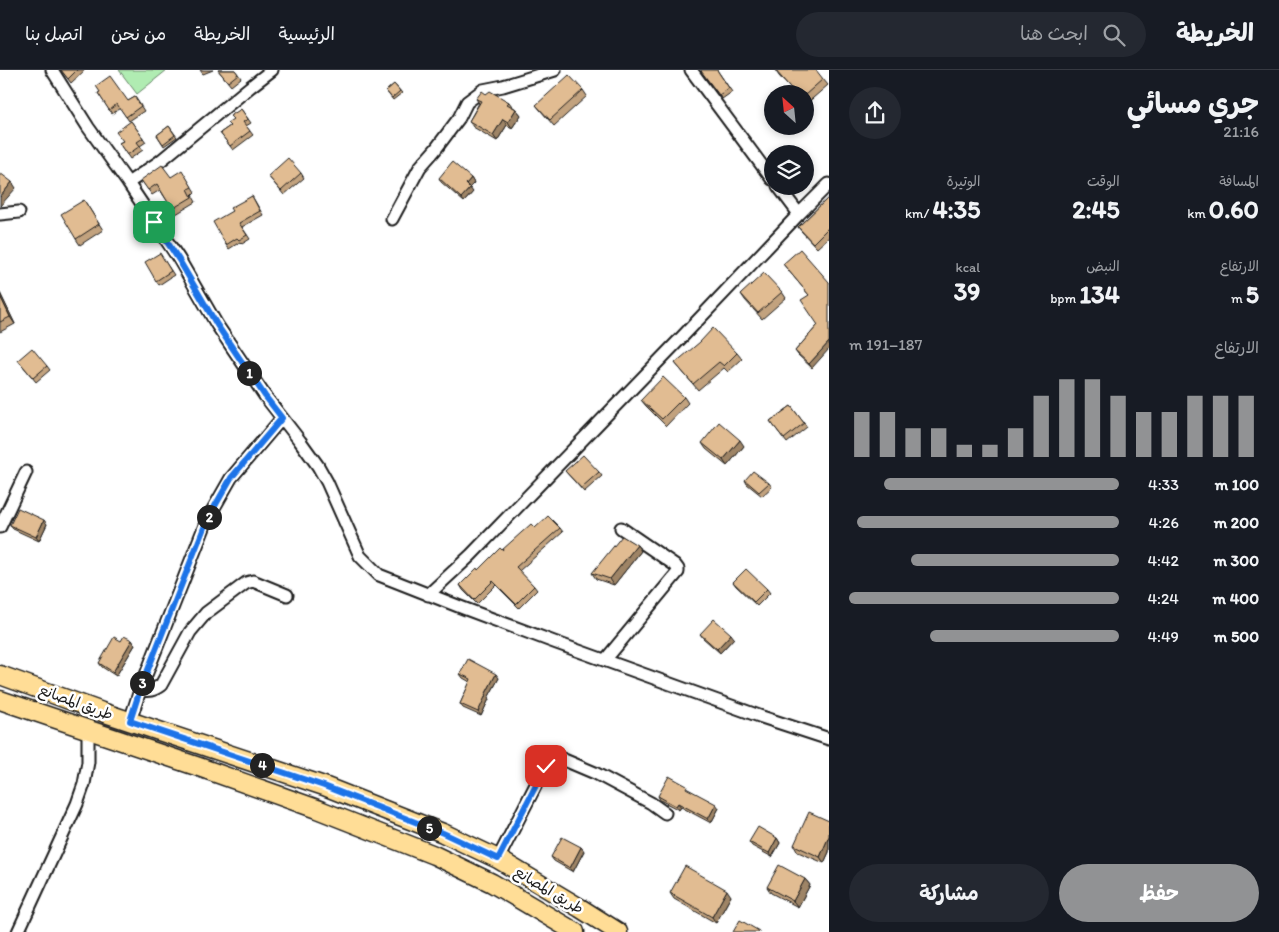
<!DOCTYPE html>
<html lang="ar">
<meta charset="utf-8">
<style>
:root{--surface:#171b24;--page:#242831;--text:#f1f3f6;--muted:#9ea1a6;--line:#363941;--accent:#919294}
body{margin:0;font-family:Itim,"Playpen Sans Arabic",sans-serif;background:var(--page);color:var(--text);direction:rtl;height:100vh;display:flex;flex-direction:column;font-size:19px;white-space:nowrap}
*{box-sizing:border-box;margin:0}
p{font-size:16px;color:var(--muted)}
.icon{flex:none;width:28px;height:28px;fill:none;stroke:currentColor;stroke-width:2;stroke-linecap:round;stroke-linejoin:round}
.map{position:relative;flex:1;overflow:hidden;direction:ltr}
.side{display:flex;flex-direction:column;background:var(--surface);width:450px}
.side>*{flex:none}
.needle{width:32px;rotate:333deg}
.buttons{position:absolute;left:764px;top:15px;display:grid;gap:10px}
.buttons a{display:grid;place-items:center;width:50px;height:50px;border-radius:50%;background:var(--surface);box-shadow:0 2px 8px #0003;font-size:25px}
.pin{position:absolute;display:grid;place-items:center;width:42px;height:42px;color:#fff;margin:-21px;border-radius:10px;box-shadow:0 2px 8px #0006}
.km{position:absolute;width:25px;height:25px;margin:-12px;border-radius:50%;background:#222;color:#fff;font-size:14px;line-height:25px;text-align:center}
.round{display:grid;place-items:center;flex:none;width:52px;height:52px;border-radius:26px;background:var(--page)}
.summary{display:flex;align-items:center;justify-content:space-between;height:85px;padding:0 20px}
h1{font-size:28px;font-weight:700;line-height:38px}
.figures{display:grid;grid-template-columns:repeat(3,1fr);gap:8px;height:85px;padding:5px 20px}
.figures div{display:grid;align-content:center}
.figures b{font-size:25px;font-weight:700}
.figures small{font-size:14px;font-weight:400}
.figures p{font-size:14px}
.chart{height:140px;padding:10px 20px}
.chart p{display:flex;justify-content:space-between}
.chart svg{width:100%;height:90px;margin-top:5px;stroke:var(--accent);stroke-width:6}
.primary-button{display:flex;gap:10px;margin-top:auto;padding:10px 20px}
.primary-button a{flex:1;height:58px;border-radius:30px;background:var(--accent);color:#fff;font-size:20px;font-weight:700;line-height:58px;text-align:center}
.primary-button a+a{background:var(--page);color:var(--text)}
ul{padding:0 20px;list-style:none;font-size:16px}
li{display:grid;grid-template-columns:80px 60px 1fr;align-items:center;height:38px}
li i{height:12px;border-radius:6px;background:var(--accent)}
header{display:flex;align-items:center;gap:30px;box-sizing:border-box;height:70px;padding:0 25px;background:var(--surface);border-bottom:1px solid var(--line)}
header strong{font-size:24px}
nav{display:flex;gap:28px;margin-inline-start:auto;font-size:18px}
.search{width:350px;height:45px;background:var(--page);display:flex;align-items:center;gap:12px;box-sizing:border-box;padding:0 18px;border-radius:28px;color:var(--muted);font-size:19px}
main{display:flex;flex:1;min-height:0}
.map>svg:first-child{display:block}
.green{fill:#b0ecb2;stroke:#668467}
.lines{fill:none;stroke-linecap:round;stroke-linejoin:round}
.street-casing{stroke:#1c1c1c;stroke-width:15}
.primary-casing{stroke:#1c1c1c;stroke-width:21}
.street{stroke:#fff;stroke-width:11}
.primary{stroke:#ffdd96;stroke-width:18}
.wall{fill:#c2a27e;stroke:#1c1c1c}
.shaded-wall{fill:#9e8466;stroke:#1c1c1c}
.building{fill:#e1bc92;stroke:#1c1c1c}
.route-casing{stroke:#fff;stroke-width:10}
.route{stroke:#1a73e8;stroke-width:6}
.labels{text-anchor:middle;stroke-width:5;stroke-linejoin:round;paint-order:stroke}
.street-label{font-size:15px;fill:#1c1c1c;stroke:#fff}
</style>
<header>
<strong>الخريطة</strong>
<div class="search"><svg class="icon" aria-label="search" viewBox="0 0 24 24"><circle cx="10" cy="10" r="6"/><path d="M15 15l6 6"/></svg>ابحث هنا</div>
<nav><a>الرئيسية</a><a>الخريطة</a><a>من نحن</a><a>اتصل بنا</a></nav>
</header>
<main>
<section class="side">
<div class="summary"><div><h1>جري مسائي</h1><p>21:16</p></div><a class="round"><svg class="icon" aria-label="share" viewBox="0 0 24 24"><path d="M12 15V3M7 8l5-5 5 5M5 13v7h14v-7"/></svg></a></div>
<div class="figures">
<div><p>المسافة</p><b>0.60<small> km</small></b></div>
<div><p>الوقت</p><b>2:45</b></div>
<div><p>الوتيرة</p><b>4:35<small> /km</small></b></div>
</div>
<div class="figures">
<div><p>الارتفاع</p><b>5<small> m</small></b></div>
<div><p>النبض</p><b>134<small> bpm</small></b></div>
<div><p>kcal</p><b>39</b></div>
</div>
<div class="chart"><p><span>الارتفاع</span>187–191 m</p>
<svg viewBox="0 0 160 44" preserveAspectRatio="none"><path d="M5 44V22M15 44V22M25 44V30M35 44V30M45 44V38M55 44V38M65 44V30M75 44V14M85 44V6M95 44V6M105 44V14M115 44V22M125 44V22M135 44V14M145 44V14M155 44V14"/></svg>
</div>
<ul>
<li><b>100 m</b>4:33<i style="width:87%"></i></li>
<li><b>200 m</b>4:26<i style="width:97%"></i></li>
<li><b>300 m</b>4:42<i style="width:77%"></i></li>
<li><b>400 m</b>4:24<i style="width:100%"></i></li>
<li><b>500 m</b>4:49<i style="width:70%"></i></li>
</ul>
<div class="primary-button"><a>حفظ</a><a>مشاركة</a></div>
</section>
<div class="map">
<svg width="829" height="862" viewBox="0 0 829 862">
<rect width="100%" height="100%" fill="#fff"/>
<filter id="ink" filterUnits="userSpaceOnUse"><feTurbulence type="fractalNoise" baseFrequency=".02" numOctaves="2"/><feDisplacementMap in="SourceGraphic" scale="10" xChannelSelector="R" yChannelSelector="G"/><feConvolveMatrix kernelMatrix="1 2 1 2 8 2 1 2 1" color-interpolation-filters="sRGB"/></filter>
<g filter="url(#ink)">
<path class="green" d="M119,0H167L137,24Z"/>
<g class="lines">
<defs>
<path id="street" d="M52,0L88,57L128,113L179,189L217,255L265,326L300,371L318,396L327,412L360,486L379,505L463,538L554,572L762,647L829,669
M691,0L772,109
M128,113L159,92L250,17L272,0
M778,116L799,144
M0,144L19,142
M392,149L420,97L435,80L459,48L467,32L483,20L503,16L555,0
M0,457L26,402
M428,525L471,485L682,267L799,144L829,114
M606,589L678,502V499L675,495L621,458
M140,620C149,621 153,621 161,615L190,562L206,543L246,513L253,511L287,525
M130,651L140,620L207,450L231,408L282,348
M498,789L546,695L553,689H562L595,703L651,733L665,743
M18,862L77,734L84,714L88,692V659"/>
<path id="primary" d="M0,605L105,643L324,716L443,763L498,789L580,838L618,862
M0,630L199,697L317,739L434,785L492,813L575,862"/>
</defs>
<use href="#street" class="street-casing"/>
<use href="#primary" class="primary-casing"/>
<use href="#street" class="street"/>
<use href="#primary" class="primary"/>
</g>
<path class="wall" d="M61,0H85L71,13Z
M200,0H213L203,4Z
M218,0H235L241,8L231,16Z
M717,0L732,22L722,29L701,1Z
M775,0L823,9L828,15L805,35V24H795L779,6Z
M394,14L402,23L393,30L386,21Z
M583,20L587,26L554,56L541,41L536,35Z
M98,23L128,31L135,27L144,41L129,51L120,38L112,44Z
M486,24L509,32L512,36L516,39L521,45L512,58L507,55L497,71L473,57L469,51L479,33L476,29Z
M241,39L251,53L246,56L253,65L233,80L220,63L230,56L233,49Z
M131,51L146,72L140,76L143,80L130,89L119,73L123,71Z
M169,56L177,67L164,76L157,65Z
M301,103L304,108L284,125L268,106Z
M185,106L195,122L192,125L196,132L176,144L160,120L152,125L141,110Z
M439,108H471L474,113L469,118L473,122L464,132L441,112Z
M252,126L263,145L242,157L250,169L242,174L240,172L229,179L226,175L232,141Z
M829,127V167L817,178L802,162L798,157Z
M84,130L103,160L80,175L76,169Z
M162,187L174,205L159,215L156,211Z
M783,194L829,212L812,298L798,285L795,281L818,255L809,225Z
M782,222L786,228L762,249L745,230L741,224Z
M0,223L15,254L0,262Z
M737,283L742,289L728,302L724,298L698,320L675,293Z
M18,290L47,296L50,300L36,312Z
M684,327L688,333L666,356L646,336L641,330Z
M791,336L807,357L787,373L770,351Z
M702,373L744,376L727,396L706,379Z
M565,401L599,402L602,406L584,422Z
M745,410L769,413L772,417L762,426L747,414Z
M47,454L39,471L13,459L10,455Z
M535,458H560L563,462L519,501L534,516L537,520L519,538L496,515L477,534L463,520L460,515L478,500Z
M637,475L641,481L614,515L596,509L592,503Z
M733,512L767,519L770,523L757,536L736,516Z
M700,564L734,568L720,583L703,568Z
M132,570L135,575L116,606L102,597L99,593L121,571Z
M460,604L499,608L488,628L489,629L481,646L463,638L460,634L470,612L463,608Z
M658,726L719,738L711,753L681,737L679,740L660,730Z
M829,751V782L824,793L798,782L794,775Z
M777,768L780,773L772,787L752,776L749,772Z
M581,777L584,781L573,802L554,791L551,787Z
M805,809L810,815L798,837L771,823L767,817Z
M670,823L731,826L716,853L674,829Z"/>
<path class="shaded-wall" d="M516,39L521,45L512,58L508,52Z
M503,49L507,55L497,71L493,65Z
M471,108L474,113L468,119L466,114Z
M12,112L16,118L0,136V127Z
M470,118L473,122L464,132L461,128Z
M0,223L15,254L10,247L0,226Z
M829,272V279L812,298L809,294Z
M740,370L744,376L727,396L723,390Z
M44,450L47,454L39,471L36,467Z
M637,475L641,481L614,515L610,509Z
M731,564L734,568L720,583L717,579Z
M132,570L135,575L116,606L113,602Z
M496,604L499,608L488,628L489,629L481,646L478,642L485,625Z
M678,733L681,737L679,740L676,736Z
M716,734L719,738L711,753L708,749Z
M829,766V782L824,793L820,787Z
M777,768L780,773L772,787L769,783Z
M581,777L584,781L573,802L570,798Z
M805,809L810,815L798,837L793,831Z
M727,820L731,826L716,853L712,847Z"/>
<path class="building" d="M61,0H77L68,9Z
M218,0H235L238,4L228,12Z
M702,0H717L729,18L719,25L701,1Z
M775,0H816L823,9L805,25V24H796Z
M569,5L583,20L550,50L536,35Z
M110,6L128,31L135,27L141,36L126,47L117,34L109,40L98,23L100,22L96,16Z
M394,14L400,21L392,28L386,21Z
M482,21L486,24L490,21L509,32L507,34L516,39L508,52L503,49L493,65L469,51L481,31L476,29Z
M241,39L248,49L243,52L250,61L230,76L220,63L230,56L227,53L233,49L230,46Z
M131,51L143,68L137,72L140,76L127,85L119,73L123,71L116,62Z
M169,56L175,65L163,74L157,65Z
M288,88L301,103L281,121L268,106Z
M452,92L471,108L466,114L470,118L461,128L439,108Z
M162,95L171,107L182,100L192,117L188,119L192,127L172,139L157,114L148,120L141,110Z
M0,103L12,112L0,127Z
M252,126L260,141L239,153L247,165L239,170L237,168L226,175L213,152L232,141L230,138Z
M829,127V157L813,173L798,157Z
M84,130L99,154L76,169L61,144Z
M800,179L829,212V272L809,294L795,281L818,255L801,230L809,225L783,194Z
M160,183L171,201L156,211L145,192Z
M764,203L782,222L758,243L741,224Z
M0,226L10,247L0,252Z
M713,258L737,283L724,296L719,292L693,314L675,293L700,272Z
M32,278L47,296L33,308L18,290Z
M663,307L684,327L662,349L641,330Z
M791,336L804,353L784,369L770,351Z
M719,352L740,370L723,390L702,373Z
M583,385L599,402L581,418L565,401Z
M753,401L769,413L759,422L745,410Z
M18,438L44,450L36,467L10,455Z
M548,446L560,458L516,497L534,516L516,534L493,511L474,530L460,515L477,498L478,500L500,478L502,480L531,454L535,458Z
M622,466L637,475L610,509L592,503Z
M746,499L767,519L754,532L733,512Z
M714,549L731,564L717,579L700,564Z
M124,566L132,570L113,602L99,593L114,567L121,571Z
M468,589L496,604L485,625H486L478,642L460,634L471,609L460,604Z
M669,706L687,716L686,718L716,734L708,749L678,733L676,736L658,726Z
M809,742L829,751V766L820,787L794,775Z
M758,757L777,768L769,783L749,772Z
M562,767L581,777L570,798L551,787Z
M779,795L805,809L793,831L767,817Z
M685,796L727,820L712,847L670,823Z
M740,850L759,861V862H733Z"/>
</g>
<g class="lines" filter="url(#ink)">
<defs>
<path id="route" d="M154,152L179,190L217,255L265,326L282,348L231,408L207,450L140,620L130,651L324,716L443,763L498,789L546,696"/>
</defs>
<use href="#route" class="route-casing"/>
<use href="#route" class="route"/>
</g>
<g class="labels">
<g class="street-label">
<text transform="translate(76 632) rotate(20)" y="5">طريق المصانع</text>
<text transform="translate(549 820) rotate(31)" y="5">طريق المصانع</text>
</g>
</g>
</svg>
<div class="buttons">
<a><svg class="needle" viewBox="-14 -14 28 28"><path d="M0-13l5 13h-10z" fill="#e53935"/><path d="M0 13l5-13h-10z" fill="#9ea1a6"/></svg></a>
<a><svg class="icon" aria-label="layers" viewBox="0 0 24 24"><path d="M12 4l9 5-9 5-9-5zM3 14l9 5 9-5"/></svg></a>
</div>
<div class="pin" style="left:154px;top:152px;background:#1e9e55"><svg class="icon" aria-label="arrive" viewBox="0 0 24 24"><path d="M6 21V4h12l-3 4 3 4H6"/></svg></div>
<div class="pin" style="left:546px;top:696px;background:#d93025"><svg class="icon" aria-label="check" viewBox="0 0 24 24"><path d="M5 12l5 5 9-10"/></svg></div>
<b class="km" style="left:249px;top:303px">1</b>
<b class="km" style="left:209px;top:447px">2</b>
<b class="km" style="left:142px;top:613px">3</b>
<b class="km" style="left:262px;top:695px">4</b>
<b class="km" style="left:429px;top:758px">5</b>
</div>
</main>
